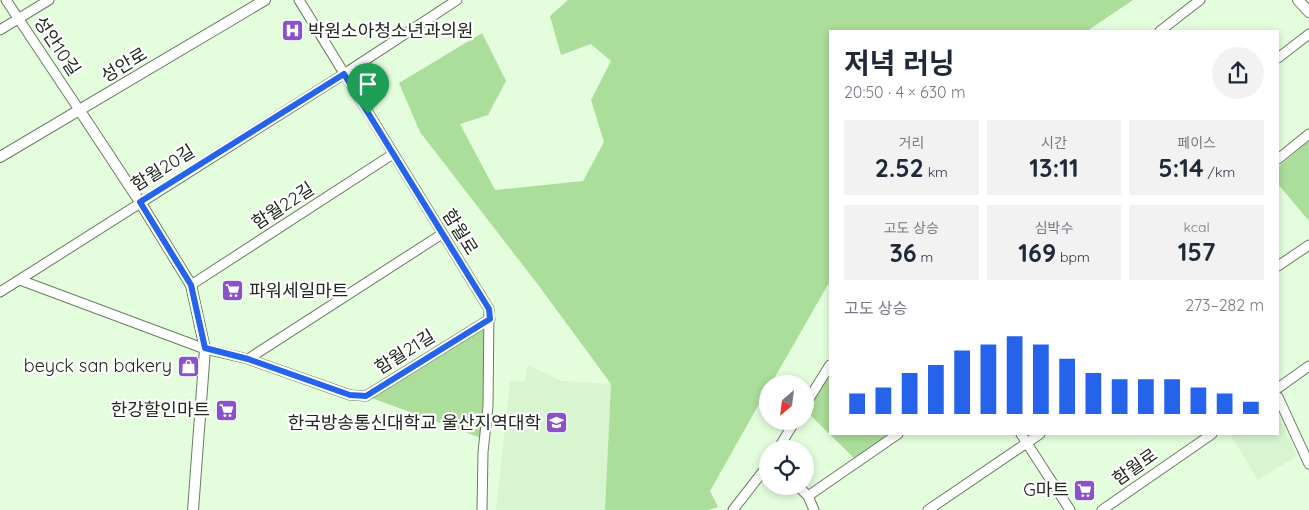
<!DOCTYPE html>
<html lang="ko">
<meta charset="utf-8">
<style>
:root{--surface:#fff;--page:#f2f2f3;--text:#1f2937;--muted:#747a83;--accent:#2563eb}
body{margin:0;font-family:Quicksand,"Noto Sans KR",sans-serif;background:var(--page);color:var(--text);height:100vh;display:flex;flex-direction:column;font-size:19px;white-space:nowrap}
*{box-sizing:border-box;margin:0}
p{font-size:16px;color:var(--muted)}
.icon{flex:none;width:28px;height:28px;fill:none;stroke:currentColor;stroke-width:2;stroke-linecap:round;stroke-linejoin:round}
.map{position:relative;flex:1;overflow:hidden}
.side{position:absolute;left:829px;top:30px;width:450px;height:405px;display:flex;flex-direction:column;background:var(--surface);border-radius:0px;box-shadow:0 2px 8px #0003}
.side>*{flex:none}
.needle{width:32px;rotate:208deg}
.buttons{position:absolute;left:759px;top:375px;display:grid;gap:10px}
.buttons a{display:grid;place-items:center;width:55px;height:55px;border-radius:50%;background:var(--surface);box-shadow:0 2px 8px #0003;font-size:25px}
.pin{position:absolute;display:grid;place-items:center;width:42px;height:42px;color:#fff;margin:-51px -21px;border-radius:50% 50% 50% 0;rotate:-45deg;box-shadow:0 0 5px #0007}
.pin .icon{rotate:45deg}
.round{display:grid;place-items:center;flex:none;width:52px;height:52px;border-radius:26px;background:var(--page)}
.overview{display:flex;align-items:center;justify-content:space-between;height:85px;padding:0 15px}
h1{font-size:28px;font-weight:700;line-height:38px}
.figures{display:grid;grid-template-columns:repeat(3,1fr);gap:8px;height:85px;padding:5px 15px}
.figures div{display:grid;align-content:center;border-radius:0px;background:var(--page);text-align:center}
.figures b{font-size:25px;font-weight:700}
.figures small{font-size:14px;font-weight:400}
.figures p{font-size:14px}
.chart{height:140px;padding:10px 15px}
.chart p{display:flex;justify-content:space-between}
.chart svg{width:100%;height:90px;margin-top:5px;stroke:var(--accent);stroke-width:6}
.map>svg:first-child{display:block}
.built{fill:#d7f5ce}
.green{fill:#abdd9b}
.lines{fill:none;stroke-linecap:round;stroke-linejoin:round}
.minor-casing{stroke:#687e61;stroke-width:11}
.tertiary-casing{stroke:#687e61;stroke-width:12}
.minor{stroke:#fff;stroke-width:9}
.tertiary{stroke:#fff;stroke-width:10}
.route-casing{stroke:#fff;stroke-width:10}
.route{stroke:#2563eb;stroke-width:6}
.labels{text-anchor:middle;stroke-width:4.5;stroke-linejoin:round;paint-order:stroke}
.poi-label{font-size:18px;fill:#20291d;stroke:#fff;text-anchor:end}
.street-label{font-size:18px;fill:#20291d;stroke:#fff}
</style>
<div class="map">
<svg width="1309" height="510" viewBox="0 0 1309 510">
<rect width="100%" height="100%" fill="#e4fddd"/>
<path class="built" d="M528,365L561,381L611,384L605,510H496L510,382L525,381Z
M1278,414L1297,456L1258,480L1230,434H1278Z"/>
<path class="green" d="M568,0H1133L1087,31H830V281L771,384H768L767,390L710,491L718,507L708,510H605L611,384L539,286L420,132L399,83L482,33L506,81L488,115L460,124L495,190L583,181L604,142L591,100L611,61L591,44L561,55L550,16Z
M1309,141V221L1278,184V167Z
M490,319L484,439L366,396Z
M830,365V434H898L858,462L805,410V405Z"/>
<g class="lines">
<defs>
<path id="minor" d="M6,0L80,111
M299,0L489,309L488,406L483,452L482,510
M0,30L49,0
M1160,31L1200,0
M1278,58L1309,34
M1278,159L1309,134
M1278,266L1309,245
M20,280L205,349L248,359L350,395L366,396L490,319
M191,285L393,154
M0,292L344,74L457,0
M248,359L442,234
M1278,388L1309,366
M1278,397L1309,464
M805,405L830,365
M1021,434L1070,510
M778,449L795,421
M798,486L808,496L814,510
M808,496L898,434
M733,510L768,465
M928,510L1040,434
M1102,510L1212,434"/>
<path id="tertiary" d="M1298,0L1309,12
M80,111L140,202L191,285L205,349L193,510
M0,157L265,0"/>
</defs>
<use href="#minor" class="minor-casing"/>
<use href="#tertiary" class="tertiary-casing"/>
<use href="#minor" class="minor"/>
<use href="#tertiary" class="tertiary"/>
</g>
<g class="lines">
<defs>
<path id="route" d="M344,74L489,309L490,319L366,396L350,395L248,359L205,348L191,285L140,202Z"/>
</defs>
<use href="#route" class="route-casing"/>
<use href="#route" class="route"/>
</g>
<defs>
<symbol id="hospital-square" viewBox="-11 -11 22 22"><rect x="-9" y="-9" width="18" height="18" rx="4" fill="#8a52ca" stroke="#fff"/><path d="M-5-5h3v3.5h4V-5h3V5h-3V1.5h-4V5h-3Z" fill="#fff"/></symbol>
<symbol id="supermarket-square" viewBox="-11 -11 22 22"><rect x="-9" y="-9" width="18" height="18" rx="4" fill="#8a52ca" stroke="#fff"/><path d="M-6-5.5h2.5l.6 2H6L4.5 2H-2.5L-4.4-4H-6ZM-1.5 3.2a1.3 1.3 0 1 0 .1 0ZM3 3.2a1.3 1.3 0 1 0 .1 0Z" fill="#fff"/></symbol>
<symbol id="shop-square" viewBox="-11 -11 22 22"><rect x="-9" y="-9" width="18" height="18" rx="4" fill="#8a52ca" stroke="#fff"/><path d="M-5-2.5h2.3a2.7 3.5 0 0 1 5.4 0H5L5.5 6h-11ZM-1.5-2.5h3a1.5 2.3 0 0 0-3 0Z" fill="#fff"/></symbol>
<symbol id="university-square" viewBox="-11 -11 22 22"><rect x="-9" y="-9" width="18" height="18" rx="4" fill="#8a52ca" stroke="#fff"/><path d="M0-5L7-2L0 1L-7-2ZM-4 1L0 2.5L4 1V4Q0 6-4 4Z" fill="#fff"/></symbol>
</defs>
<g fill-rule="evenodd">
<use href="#hospital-square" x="280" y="18" width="25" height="25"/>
<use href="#supermarket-square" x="220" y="278" width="25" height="25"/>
<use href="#shop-square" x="176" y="354" width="25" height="25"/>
<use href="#supermarket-square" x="214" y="398" width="25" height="25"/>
<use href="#university-square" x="544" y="410" width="25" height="25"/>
<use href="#supermarket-square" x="1072" y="478" width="25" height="25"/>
</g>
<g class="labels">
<g class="poi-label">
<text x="308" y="37" text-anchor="start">박원소아청소년과의원</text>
<text x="249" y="297" text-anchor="start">파워세일마트</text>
<text x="172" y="372">beyck san bakery</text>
<text x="210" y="416">한강할인마트</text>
<text x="541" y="429">한국방송통신대학교 울산지역대학</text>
<text x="1069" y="496">G마트</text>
</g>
<g class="street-label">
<text transform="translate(57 46) rotate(56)" y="6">성안10길</text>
<text transform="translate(124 65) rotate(-31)" y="6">성안로</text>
<text transform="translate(163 168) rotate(-32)" y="6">함월20길</text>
<text transform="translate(283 206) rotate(-33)" y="6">함월22길</text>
<text transform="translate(460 232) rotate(58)" y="6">함월로</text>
<text transform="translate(405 352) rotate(-32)" y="6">함월21길</text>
<text transform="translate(1135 467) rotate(-35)" y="6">함월로</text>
</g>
</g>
</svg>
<div class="buttons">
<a><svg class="needle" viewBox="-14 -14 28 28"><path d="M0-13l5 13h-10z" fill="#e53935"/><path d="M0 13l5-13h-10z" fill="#747a83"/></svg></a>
<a><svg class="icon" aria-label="locate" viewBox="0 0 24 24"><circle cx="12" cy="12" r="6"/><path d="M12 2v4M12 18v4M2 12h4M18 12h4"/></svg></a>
</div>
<div class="pin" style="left:368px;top:114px;background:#1e9e55"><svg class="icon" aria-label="arrive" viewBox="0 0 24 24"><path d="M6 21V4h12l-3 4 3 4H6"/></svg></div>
<section class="side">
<div class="overview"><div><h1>저녁 러닝</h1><p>20:50 · 4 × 630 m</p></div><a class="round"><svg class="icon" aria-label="share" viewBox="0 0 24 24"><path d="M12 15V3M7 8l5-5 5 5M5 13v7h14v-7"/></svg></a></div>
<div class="figures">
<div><p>거리</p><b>2.52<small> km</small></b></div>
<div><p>시간</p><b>13:11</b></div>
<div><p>페이스</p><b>5:14<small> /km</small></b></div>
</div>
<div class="figures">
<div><p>고도 상승</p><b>36<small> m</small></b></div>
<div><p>심박수</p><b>169<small> bpm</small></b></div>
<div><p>kcal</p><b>157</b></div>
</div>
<div class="chart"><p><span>고도 상승</span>273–282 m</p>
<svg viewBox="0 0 160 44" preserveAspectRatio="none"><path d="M5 44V34M15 44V31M25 44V24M35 44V20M45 44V13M55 44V10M65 44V6M75 44V10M85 44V17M95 44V24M105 44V27M115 44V27M125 44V27M135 44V31M145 44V34M155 44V38"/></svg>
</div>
</section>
</div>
